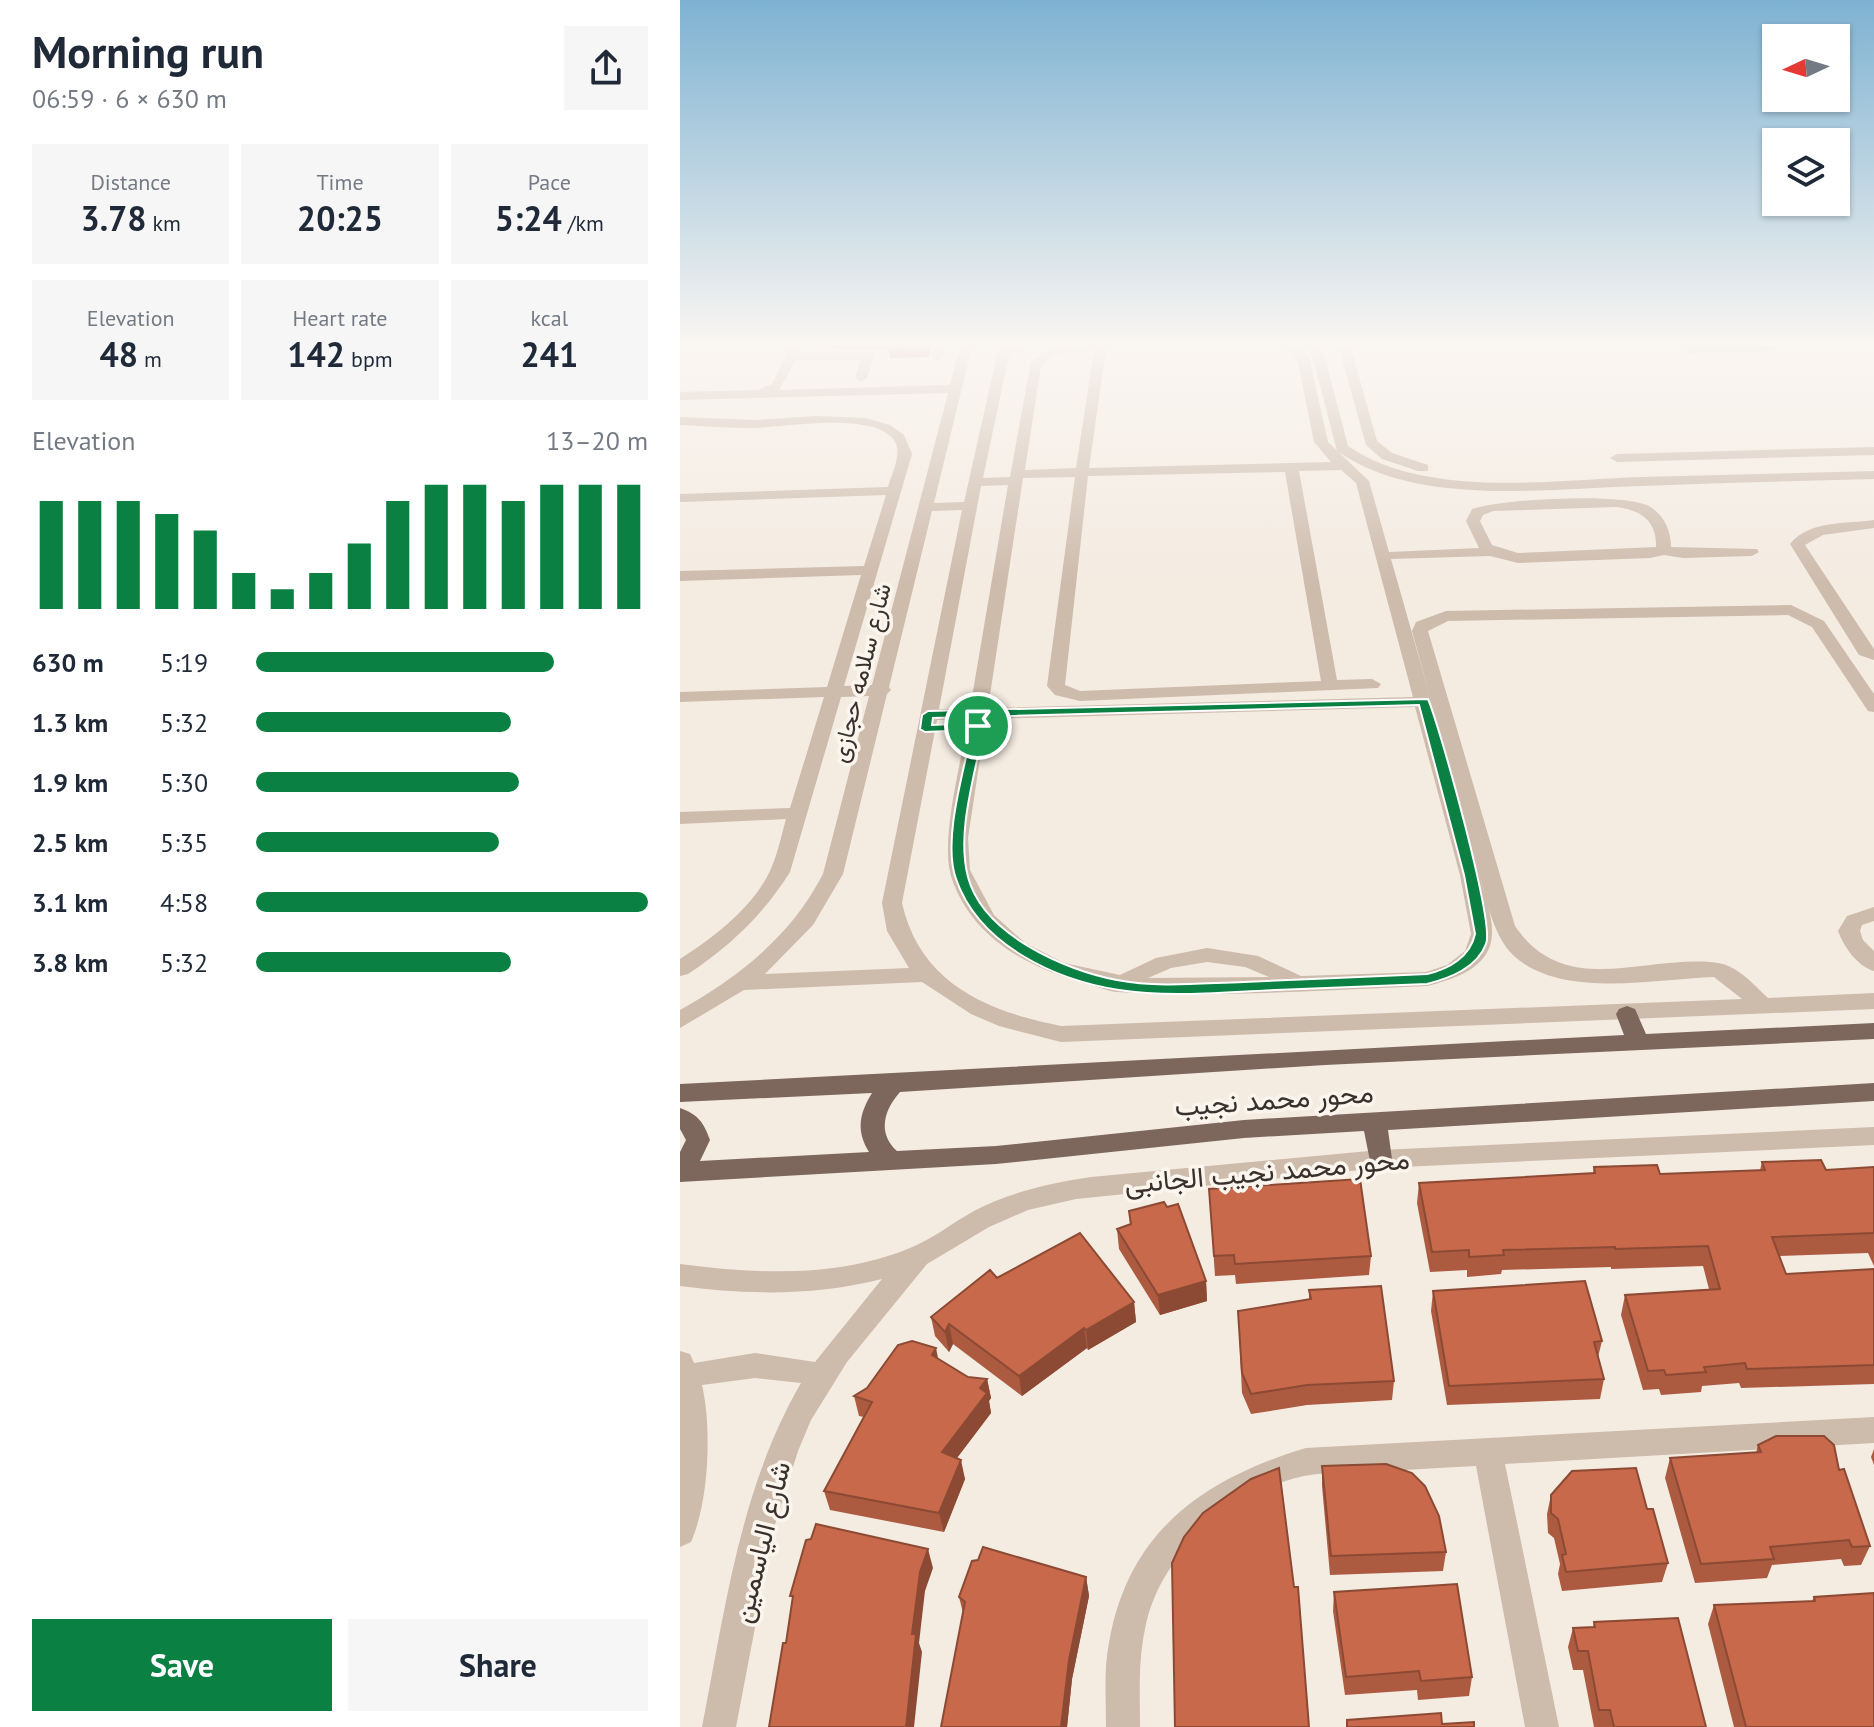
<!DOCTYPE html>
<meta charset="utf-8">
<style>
:root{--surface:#fff;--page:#f6f6f7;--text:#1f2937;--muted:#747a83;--accent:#0b8043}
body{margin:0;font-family:"PT Sans",Vazirmatn,sans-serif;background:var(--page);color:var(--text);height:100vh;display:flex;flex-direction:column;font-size:30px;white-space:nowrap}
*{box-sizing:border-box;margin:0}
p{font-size:26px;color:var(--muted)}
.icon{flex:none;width:44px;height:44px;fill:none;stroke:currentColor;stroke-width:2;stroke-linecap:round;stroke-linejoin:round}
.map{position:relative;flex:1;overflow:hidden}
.sheet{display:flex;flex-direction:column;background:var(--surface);width:680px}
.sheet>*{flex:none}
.needle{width:52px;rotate:266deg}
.buttons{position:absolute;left:1082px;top:24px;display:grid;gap:16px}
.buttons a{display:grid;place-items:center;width:88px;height:88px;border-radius:0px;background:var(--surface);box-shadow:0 2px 6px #0004;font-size:40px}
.pin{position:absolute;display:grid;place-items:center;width:68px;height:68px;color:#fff;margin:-34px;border:4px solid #fff;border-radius:50%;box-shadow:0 2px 8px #0007}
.round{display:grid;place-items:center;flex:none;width:84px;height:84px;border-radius:0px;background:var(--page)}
.overview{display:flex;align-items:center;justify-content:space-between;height:136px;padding:0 32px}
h1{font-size:44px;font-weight:700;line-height:60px}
.metrics{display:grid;grid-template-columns:repeat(3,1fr);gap:12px;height:136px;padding:8px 32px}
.metrics div{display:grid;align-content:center;border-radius:0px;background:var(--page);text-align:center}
.metrics b{font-size:34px;font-weight:700}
.metrics small{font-size:22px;font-weight:400}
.metrics p{font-size:22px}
.chart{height:224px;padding:16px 32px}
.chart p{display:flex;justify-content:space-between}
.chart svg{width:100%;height:144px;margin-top:8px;stroke:var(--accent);stroke-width:6}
.button{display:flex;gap:16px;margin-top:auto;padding:16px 32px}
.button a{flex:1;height:92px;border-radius:0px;background:var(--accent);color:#fff;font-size:32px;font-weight:700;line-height:92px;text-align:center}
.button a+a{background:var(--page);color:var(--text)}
ul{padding:0 32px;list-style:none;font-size:26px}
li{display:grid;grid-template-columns:128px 96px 1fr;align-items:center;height:60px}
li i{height:20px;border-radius:10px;background:var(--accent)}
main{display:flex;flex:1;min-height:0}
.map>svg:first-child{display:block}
.water{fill:#7fb0b2}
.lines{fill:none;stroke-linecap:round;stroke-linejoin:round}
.minor{fill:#cdbbac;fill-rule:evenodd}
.major{fill:#7d675c;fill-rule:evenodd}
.wall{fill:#ac5a40}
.shaded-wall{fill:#8c4a34}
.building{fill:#c8694b;stroke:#8c4a34;stroke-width:2}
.route{fill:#0b8043;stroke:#fff;stroke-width:2;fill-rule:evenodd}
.labels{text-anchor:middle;stroke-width:7;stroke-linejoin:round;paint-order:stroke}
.street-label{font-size:24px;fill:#3b302b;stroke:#fbf5ee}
.near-street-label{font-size:28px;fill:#3b302b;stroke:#fbf5ee}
</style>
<main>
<section class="sheet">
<div class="overview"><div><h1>Morning run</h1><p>06:59 · 6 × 630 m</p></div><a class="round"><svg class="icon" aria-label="share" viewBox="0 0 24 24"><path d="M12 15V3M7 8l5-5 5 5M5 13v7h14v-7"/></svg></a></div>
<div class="metrics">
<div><p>Distance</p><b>3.78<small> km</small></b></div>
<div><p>Time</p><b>20:25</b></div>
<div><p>Pace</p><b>5:24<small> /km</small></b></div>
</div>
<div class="metrics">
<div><p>Elevation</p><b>48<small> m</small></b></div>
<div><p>Heart rate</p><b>142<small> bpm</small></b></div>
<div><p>kcal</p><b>241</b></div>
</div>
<div class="chart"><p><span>Elevation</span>13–20 m</p>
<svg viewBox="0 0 160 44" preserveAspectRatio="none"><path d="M5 44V11M15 44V11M25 44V11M35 44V15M45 44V20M55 44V33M65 44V38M75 44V33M85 44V24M95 44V11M105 44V6M115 44V6M125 44V11M135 44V6M145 44V6M155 44V6"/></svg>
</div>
<ul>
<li><b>630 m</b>5:19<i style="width:76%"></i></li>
<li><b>1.3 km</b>5:32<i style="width:65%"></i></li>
<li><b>1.9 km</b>5:30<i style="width:67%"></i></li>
<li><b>2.5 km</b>5:35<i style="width:62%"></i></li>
<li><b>3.1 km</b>4:58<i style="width:100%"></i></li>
<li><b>3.8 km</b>5:32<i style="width:65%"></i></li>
</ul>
<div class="button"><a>Save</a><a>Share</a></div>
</section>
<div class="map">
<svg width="1194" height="1727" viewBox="0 0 1194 1727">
<rect width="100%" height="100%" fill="#f4ebe1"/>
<path class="water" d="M1002,342H1090L1098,351L1009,353Z"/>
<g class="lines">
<path class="minor" d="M112,342H124L119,352H188L194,356L187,378L181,382L175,378L181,360H116L99,390L270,385L281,342H293L254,503L284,502L320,342H332L331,347L346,342H363L329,355L303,478L330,477L351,361C394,331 461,342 512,342L506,345L426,349L409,468L651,462L634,442L617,358L611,352L579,342C598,342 616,343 629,357L648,442L689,481L709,552L799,548L786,521L792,509C822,499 941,492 969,506C984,515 991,530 991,547L1077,549L1079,552L1072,556L1003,558L984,555L970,558L838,563L810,556L711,559L751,700L732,631L736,622L766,611L1111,605L1144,621L1194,694V712L1188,711L1132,627L1108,615L768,621L748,631L835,926C886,1001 968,953 1038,963C1058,966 1074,985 1088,998L1194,993V1009L381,1042L319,1026L291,1014L242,982L64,990L0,1028V1010C60,976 111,936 143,874L189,696L161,697L110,872C83,915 50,946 8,974L0,976V959C33,938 71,909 89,873C97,857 101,837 106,819L0,824V812L110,808L144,697L0,702V692L147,687L181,575L0,581V571L184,566L206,495L0,502V494L208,487C212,473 223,453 214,440C193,411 106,427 75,428C50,428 25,426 0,425V417L75,420L136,416L186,418L210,425L224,435L232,454L164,686L192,685L268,393L0,400V392L78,390L92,384ZM414,350L396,468L345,470L361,365L376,354ZM661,470L676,483L733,697L308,708L343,478L395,477L367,686L375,695L400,701L698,688L701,684L692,679L657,680L619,471ZM605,472L641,681L400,691L385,685L408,476ZM328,485L290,709H259L301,486ZM936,507C961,510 977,521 976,547L838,553L812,545L800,521L803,515L813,511ZM282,510L202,903L207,931L229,968L85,974L133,925L163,874L207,694L211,690L209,687L252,511ZM735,707L780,875L791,934L785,951L767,965L746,972L621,976L578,956L527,948L476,958L440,975L384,963L345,943L314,915L290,870L288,838L306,719ZM288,719C282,760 260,838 271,876C290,936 346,967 402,982C413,985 427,991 437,992C539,998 644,990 747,986C774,979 811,968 812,934C813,916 804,894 800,877C808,903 813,936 834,956C882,999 975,979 1034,977L1062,999L381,1026C306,1011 240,983 222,903L257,720ZM527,962L565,967L589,977L468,978L491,968Z
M255,342H267L263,357L257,361L251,357Z
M622,342H634L644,354L668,446C745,499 871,480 961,477C1039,475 1116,473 1194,471V479C1117,481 1039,483 962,486C867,488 738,508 657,451L632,355Z
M663,342H675L672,352L697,441L712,453L748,465V471H738L702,459L686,445L660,352Z
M1194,447V455L937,462L930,458L937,454Z
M1194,520V528L1143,535L1125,545L1194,649V660L1179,655L1110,544C1129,520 1166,524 1194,520Z
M1194,907V921L1182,925L1180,931L1183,940L1194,951V971C1177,966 1164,947 1158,931L1167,916Z
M1194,1127V1145L700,1168L396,1199L348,1210L309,1227L247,1264L167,1362L131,1420L118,1451L94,1528L56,1727H22C45,1610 60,1488 121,1383L75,1378L22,1385C32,1429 29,1501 11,1542L0,1547V1351L10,1354L14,1363L75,1353L135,1362L202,1279C135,1296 68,1295 0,1286V1264C76,1274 158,1278 230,1248C253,1239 272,1223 294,1211C330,1192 371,1183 411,1177L700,1150Z
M1194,1417V1443L825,1464L879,1727H845L796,1466C757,1468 718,1470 679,1473C662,1474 642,1472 624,1476C551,1492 479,1554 465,1629C458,1662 460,1694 460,1727H426C426,1707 425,1686 426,1666C438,1541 513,1482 626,1448Z"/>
<path class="major" d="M947,1006L955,1009L966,1034L1194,1023V1039L645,1065L220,1092C204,1110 197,1133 217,1151L316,1146L564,1120L1194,1083V1101L708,1130L712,1159L709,1166L700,1168L691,1166L684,1131L564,1138L316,1164L0,1182V1152L6,1140L0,1129V1108C18,1114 24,1123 30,1140L20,1161L189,1152C176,1131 179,1114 192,1093L0,1102V1084L944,1035L936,1014L939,1009Z"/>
</g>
<path class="wall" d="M147,342H253L248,357L210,358L209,350L149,348Z
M1082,1162L1146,1170L1194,1167V1266L1188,1253L1099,1256L1106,1274L1194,1269V1384L1061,1388L1059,1383L1022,1386L1021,1392L981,1395L979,1389L963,1390L941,1315L945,1295L1029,1289L1023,1266L931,1269V1267L822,1270L821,1274L787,1277V1270L750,1272L737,1203L739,1183L913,1173L914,1167L980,1174L1080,1170Z
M529,1189L691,1256L689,1275L556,1284L555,1275L535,1276Z
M449,1211L526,1281L527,1301L480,1315L439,1249L437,1229L450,1224Z
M317,1278L454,1302L456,1322L408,1350L407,1348L342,1396L273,1344L269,1352L255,1336L251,1317Z
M629,1290L714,1381L712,1400L627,1405L571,1414L562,1393L558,1311L629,1299Z
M753,1291L922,1341L918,1357L924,1379L920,1399L767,1405L751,1311Z
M258,1359L288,1377L307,1379L311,1398L309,1401L311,1413L277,1458L285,1479L264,1532L150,1510L144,1491L184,1417L179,1416L174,1396Z
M1078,1445L1159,1470L1190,1546L1181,1565L1164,1566L1161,1559L1092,1565L1087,1578L1015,1583L985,1478L990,1458L1076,1453Z
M1194,1449V1465L1191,1457Z
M642,1466L766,1552L763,1571L650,1575L642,1486Z
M871,1495L967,1509L988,1563L982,1582L882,1591L878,1574L880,1564L874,1538L868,1533L867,1514Z
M406,1577L409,1596L392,1679L387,1727H261L283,1613L279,1597Z
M654,1592L792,1677L789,1696L738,1700L737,1690L665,1695L653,1611Z
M1134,1597L1194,1727H1054L1028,1624L1034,1605L1132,1601Z
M914,1622L1026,1727H914L903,1670H893L888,1647L893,1628L913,1627Z"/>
<path class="shaded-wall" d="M249,342H253L248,357L247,348Z
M526,1281L527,1301L480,1315L478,1295Z
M454,1302L456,1322L408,1350L406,1330Z
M269,1324L273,1344L269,1352L265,1332Z
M404,1328L407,1348L342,1396L339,1376Z
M256,1348L260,1368L252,1355Z
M307,1379L311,1398L309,1401L311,1413L267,1471L262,1452L300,1388Z
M281,1460L285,1479L264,1532L259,1513Z
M248,1549L253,1568L245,1591L239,1643L242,1652L234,1727H226L232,1634L240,1572Z
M406,1577L409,1596L392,1679L387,1727H381L389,1660Z"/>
<path class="building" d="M211,342H249L247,348L209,349Z
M1141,1160L1146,1170L1194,1167V1233L1092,1237L1106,1274L1194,1269V1365L1067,1369L1065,1363L1024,1367L1026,1372L986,1375L984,1370L968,1371L945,1295L1040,1289L1028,1246L935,1249V1247L823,1250L824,1255L789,1257V1250L752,1252L739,1183L915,1173L914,1167L977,1165L980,1174L1085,1170L1082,1162Z
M680,1179L691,1256L555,1264L554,1255L534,1256L529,1189Z
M484,1202L487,1207L498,1204L526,1281L478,1295L437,1229L451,1224L449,1211Z
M400,1233L454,1302L406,1330L404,1328L339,1376L269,1324L265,1332L251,1317L310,1270L317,1278Z
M905,1281L922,1341L914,1342L924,1379L769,1386L753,1291Z
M701,1286L714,1381L627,1385L571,1394L562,1373L558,1311L631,1299L629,1290Z
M232,1341L256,1348L252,1355L288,1377L307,1379L300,1388L307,1393L262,1452L281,1460L259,1513L144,1491L192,1402L174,1396L187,1388L218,1345Z
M1096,1436H1144L1154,1445L1159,1470L1164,1469L1190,1546L1172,1547L1169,1540L1090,1547L1094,1559L1021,1564L990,1458L1081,1452L1078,1445Z
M706,1464L732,1473L745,1486L759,1516L766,1552L651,1556L642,1466Z
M599,1468L614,1587H618L629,1727H495L492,1563L504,1537L523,1513L571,1479Z
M956,1468L967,1509H973L988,1563L886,1572L882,1555L886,1554L878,1519L871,1513V1495L892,1471Z
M136,1524L248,1549L240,1572L232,1634H236L226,1727H89L103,1643H106L113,1596H110L126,1540L131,1539Z
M303,1547L406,1577L389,1660L381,1727H261L285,1602L279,1597L292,1561L298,1560Z
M777,1584L792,1677L741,1681L739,1671L666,1677L654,1592Z
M1194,1593V1727H1066L1034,1605L1135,1601L1134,1597Z
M998,1618L1026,1727H934L930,1710H919L908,1651H898L893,1628L915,1627L914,1622Z
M761,1713L762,1724L794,1722V1727H667V1720Z"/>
<linearGradient id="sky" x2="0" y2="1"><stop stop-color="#7eb2d2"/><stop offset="0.59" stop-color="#faf6f2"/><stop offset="1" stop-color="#faf6f2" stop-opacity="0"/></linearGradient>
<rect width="1194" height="584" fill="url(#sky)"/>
<path class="route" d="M748,699C760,727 815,924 806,944C797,968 770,978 747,984C697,986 646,988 596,990C544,992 490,998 439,990C375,980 299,945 276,879C262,840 284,771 292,730L245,732L240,729L242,715L248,711ZM739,705L784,875L795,934C790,957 769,969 747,974C686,977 625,979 564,982C523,983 478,988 437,980C384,970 303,934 288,877C276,830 296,773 304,726L298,723L252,725L253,718Z"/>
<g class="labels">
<g class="street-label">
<text transform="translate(181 673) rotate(-76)" y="8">شارع سلامه حجازى</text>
</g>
<g class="near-street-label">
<text transform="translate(594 1099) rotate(-4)" y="10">محور محمد نجيب</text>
<text transform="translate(587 1171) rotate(-5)" y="10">محور محمد نجيب الجانبى</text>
<text transform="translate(81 1542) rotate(-76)" y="10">شارع الياسمين</text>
</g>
</g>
</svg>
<div class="buttons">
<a><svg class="needle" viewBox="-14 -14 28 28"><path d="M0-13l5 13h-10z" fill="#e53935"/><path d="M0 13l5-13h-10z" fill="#747a83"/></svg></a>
<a><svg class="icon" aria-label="layers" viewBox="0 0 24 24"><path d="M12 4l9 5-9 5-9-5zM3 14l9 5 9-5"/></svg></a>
</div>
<div class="pin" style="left:298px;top:726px;background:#1e9e55"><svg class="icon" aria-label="arrive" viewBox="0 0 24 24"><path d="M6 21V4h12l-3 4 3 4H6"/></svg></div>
</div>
</main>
